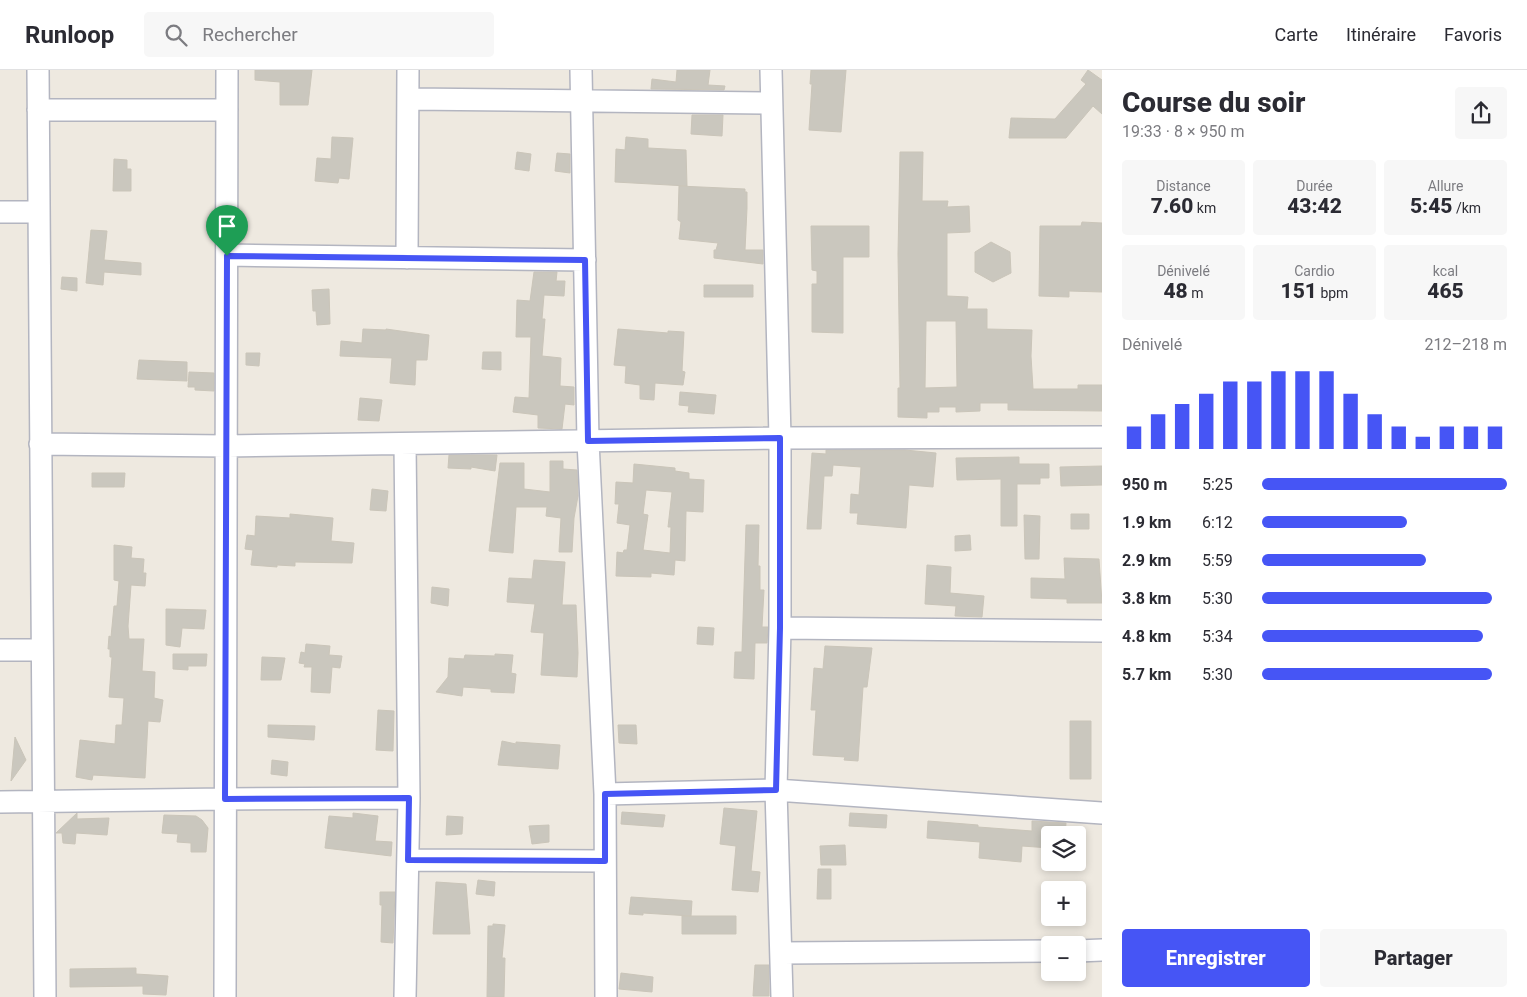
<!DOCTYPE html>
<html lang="fr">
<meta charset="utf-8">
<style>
:root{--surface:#fff;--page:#f7f7f7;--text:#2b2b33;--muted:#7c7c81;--line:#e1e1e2;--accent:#4655f5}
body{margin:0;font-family:Roboto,sans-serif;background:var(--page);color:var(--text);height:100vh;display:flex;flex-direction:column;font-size:19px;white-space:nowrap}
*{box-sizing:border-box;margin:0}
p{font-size:16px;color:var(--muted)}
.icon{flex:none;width:28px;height:28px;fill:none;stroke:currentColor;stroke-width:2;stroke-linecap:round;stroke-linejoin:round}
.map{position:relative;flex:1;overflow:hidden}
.details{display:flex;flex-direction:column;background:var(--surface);width:425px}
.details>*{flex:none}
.buttons{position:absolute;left:1041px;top:756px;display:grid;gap:10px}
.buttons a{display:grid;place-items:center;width:45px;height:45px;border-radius:5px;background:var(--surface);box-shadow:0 2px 8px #0003;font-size:25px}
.pin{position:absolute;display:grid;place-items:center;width:42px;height:42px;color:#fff;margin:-51px -21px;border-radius:50% 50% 50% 0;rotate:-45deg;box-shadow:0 0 5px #0007}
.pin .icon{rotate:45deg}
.round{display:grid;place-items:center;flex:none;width:52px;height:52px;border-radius:5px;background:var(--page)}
.overview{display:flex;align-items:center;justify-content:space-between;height:85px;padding:0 20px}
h1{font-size:28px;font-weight:800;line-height:38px}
.stats{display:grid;grid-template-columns:repeat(3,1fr);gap:8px;height:85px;padding:5px 20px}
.stats div{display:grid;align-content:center;border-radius:5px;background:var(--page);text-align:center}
.stats b{font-size:21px;font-weight:800}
.stats small{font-size:14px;font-weight:400}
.stats p{font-size:14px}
.chart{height:140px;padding:10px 20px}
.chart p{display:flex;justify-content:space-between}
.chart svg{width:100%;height:90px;margin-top:5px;stroke:var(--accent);stroke-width:6}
.primary-button{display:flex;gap:10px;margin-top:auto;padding:10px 20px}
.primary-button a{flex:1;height:58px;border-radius:5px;background:var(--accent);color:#fff;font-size:20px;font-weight:800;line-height:58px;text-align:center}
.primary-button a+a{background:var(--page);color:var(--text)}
ul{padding:0 20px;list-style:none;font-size:16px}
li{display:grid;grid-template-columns:80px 60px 1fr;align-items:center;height:38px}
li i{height:12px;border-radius:6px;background:var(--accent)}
header{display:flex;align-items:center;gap:30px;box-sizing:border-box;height:70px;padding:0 25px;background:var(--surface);border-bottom:1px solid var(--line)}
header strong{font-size:24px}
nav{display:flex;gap:28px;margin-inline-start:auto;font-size:18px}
.search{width:350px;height:45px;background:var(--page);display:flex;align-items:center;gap:12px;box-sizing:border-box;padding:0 18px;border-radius:5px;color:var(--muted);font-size:19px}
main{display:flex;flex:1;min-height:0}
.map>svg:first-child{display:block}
.building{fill:#cac7be;stroke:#cac5b9;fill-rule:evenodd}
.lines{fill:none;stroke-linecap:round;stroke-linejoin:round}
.minor-casing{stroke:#b3b5c0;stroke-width:24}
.minor{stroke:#fff;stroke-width:21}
.route-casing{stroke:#fff;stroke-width:10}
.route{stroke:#4655f5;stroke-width:6}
</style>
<header>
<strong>Runloop</strong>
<div class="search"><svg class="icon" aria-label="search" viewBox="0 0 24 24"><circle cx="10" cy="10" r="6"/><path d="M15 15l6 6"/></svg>Rechercher</div>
<nav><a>Carte</a><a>Itinéraire</a><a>Favoris</a></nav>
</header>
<main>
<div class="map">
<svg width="1102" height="927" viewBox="0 0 1102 927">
<rect width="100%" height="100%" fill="#eee9e0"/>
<path class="building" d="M255,0H312L308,35H280V12L255,10Z
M677,0H710L708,15L725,16L724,20L651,19L652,9L676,12Z
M811,0H846L841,62L809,60L812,14H810Z
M1088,0L1102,10V44L1093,36L1066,68H1009L1011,48L1055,49L1086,14L1081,10Z
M692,45H723L722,66L691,64Z
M332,67L353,68L349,109L339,108L338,113L315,111L317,88L331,89Z
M626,67L648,69V78L686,80L687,116L615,112L616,79L625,80Z
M517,82L531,84L529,101L515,99Z
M900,82H923L922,131H948L947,137L969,136L970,162L947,163V226L968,227L967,239H987V259L1032,260L1031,286L1033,319H1078V315H1102V341L1008,340V333H980V341L956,342V337H939V342H927V348L898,347V318H900L898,184ZM926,251H956L957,317L925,318Z
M557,83L570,84V103L555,101Z
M114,89L127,90V99H131V121H113Z
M679,116L745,119V122H747V138L745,180H763V194L714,188V180H716L718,173L679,169L681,152L678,150Z
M1082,152L1102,153V222L1069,221V227L1039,226L1040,156H1081Z
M811,156H869V187H843V263L812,262V214H817V201L812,200Z
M91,160L107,161L104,190L141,193V205L104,202L103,215L86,213Z
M991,172L1010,182L1011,203L993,212L975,202V182Z
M534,202H557L556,211H565L564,226L544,225L542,249H545L542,286L561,288L560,316L574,317V335L565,334L562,359L538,358V345L513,342L515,327L529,328L531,267H516L517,230L530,231Z
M62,207L77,208V221L61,219Z
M704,215H753V227H704Z
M329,219L330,254L317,255L316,241H313L312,220Z
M363,259L386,260V259L429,265L427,290H416L415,315L390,313L392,288L340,286L341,271L362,273Z
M618,259L668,263V261L684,262L682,301L685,302L683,315L655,313L654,330L640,329V315L625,313L626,296L614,295Z
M483,282H501V300L482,299Z
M246,283H260L259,296L246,295Z
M139,290L187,292V311L137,309Z
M189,302L214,303V321L195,320V317H188Z
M680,322L716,325L714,344L688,342L689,336L679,335Z
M360,328L382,330L379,351L358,350Z
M826,380H905L936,383L933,417L909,415L906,458L857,454L858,443H850L851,424L859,425L861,397L833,395L832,406H824L821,459H807L812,383L826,384Z
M449,385H497L495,401L471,397V399L448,398Z
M1019,387V394H1049V408H1040V414H1017V456H1001V409L957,410L956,388Z
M550,391H563V399L577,400L578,426L574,448L572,482H559L561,448L546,446L547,437H516L513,483L489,481L500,393H524V419L550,422Z
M634,394L675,398V401L689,403V409L704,410L703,442L686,441L685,491L675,490L674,505L651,503V507L616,506L617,482L623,483L624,480H627L630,455L617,453L619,434H615L616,412L633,413ZM646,420L672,422L668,457H671L670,483L643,480L648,445L643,444Z
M1102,396V415L1061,416L1060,397Z
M92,403H125L124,417H92Z
M372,419L388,421L386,441L370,440Z
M290,444L333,448L331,471L354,473L352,493L295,492V496L277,495V497L251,495L253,480L245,479L247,465L255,466L256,446L290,448Z
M1071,444H1089V459H1071Z
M1024,445L1040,446L1039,489H1025Z
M746,455H759L758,496H760V520H764L762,557H768L767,573H755L754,609L734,608L735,582H742Z
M970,465L971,480L955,481V466Z
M114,475L132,477L131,488L144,489L143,503H146L145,516L131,515L128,556L129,569H144L142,601L155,602L154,628L163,630L160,652L148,651L145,708L93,705L92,710L76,707L80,670L115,674L116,655H122L124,628L109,627L112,587H110V579H108L109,566L111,567L114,536H117L119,511L114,510Z
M1064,488L1099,489L1102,533H1067V529L1031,528V508L1065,509Z
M534,490L565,492L562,535H576L578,583L577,607L541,605L544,563L531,562L535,534L507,532L509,508L532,509Z
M927,495L951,497L950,523L984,526L982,547L955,546L956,536L925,534Z
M432,517L449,519L448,536L431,533Z
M166,539L206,540L204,559L182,558L180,577L166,575Z
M698,557L714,558L713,575L697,574Z
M306,574L330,576L329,585L342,586L340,598L332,597L330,623L311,622L312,597H304L305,594L299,593L301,582L305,583Z
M825,576L872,578L867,617H863L858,691L844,690L845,687L813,685L816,640H811L814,598L823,599Z
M173,584H207L206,596H188V600L173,599Z
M495,584L513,585L511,603L516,604L514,623L491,622V619L463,617L462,626L436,622L448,607L449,588L464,589L465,585L495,586Z
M262,587L285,588L281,610H261Z
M378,640L394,641L393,681L376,680Z
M1070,651H1091V709H1070Z
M268,655L315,656L314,670L268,667Z
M618,655H636L637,674L619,673Z
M15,667L26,690L11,711Z
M502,671L516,674V672L560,675L558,699L498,695Z
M272,690L288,692L287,706L271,704Z
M724,738L757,741L751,801L760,802L758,822L732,820L736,776L720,774Z
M622,742L665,745L663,757L621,754Z
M77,743V749L109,748L107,765L76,763L75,774L63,773L62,763H56Z
M353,743L378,746L375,771L392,772L391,786L325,778L329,746L353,748Z
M850,743L887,745L886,758L849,756Z
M164,745L196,746L202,750L208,758L206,782H191V773L177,772L178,764L162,763Z
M447,746L463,747L462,764L446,765Z
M928,751L978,755V757L1032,761V751L1066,753L1065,765H1050V778L1022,776L1021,792L979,788L980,772L927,768Z
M549,755V772L532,774L529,756Z
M845,775L846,795H821L820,776Z
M818,799H831V829H817Z
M478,810L495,812L494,826L476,824Z
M436,812L466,814L470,864H433Z
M380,822H395L393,873L381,872L382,835H380Z
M631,827L692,831L691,846L643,843V845L629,844Z
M682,846H736V864H682Z
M493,854L505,855L502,888H505L504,927H487L488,856H493Z
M755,895H769V926H753Z
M136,898V904L168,906L166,925L143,924V916L70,917V899Z
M621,903L653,907L652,922L619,919Z"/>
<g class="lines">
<defs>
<path id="minor" d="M38,0L45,927
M581,0L588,371L605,724L606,927
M771,0L780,368V558L776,720L782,927
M409,29L771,33
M38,40H227
M0,142H39
M227,185L585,190
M407,188L408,0
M40,374L226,376L780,368L1102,367
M405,374L409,728L405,927
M780,558L1102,561
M0,580H42
M605,724L776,720L1102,743
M0,732L225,729L409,728
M408,790L605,791
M1078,881L1102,880
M782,883L1050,881
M225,927L227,0"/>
</defs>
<use href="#minor" class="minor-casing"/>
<use href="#minor" class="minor"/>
</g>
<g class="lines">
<defs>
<path id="route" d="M227,186L585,190L588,371L780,368V558L776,720L605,724V791L408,790L409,728L225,729Z"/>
</defs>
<use href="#route" class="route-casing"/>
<use href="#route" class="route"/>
</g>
</svg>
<div class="buttons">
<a><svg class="icon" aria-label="layers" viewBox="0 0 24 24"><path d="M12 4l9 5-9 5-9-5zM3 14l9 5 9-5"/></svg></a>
<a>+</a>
<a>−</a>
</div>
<div class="pin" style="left:227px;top:186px;background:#1e9e55"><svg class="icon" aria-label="arrive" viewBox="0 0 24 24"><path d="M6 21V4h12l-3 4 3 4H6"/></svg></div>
</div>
<section class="details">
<div class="overview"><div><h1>Course du soir</h1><p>19:33 · 8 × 950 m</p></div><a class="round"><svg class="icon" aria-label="share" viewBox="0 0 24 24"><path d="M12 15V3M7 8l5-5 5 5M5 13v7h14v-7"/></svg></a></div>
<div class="stats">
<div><p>Distance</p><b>7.60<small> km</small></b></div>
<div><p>Durée</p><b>43:42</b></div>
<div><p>Allure</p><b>5:45<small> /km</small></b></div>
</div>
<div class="stats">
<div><p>Dénivelé</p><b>48<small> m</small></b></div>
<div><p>Cardio</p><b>151<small> bpm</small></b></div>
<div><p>kcal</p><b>465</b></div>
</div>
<div class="chart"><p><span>Dénivelé</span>212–218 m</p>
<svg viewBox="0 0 160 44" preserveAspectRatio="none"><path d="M5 44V33M15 44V27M25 44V22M35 44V17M45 44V11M55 44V11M65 44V6M75 44V6M85 44V6M95 44V17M105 44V27M115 44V33M125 44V38M135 44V33M145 44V33M155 44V33"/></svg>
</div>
<ul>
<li><b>950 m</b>5:25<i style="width:100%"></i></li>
<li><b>1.9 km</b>6:12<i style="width:59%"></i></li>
<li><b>2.9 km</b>5:59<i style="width:67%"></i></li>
<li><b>3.8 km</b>5:30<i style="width:94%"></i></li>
<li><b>4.8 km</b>5:34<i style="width:90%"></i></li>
<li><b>5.7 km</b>5:30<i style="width:94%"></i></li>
</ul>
<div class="primary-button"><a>Enregistrer</a><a>Partager</a></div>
</section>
</main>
